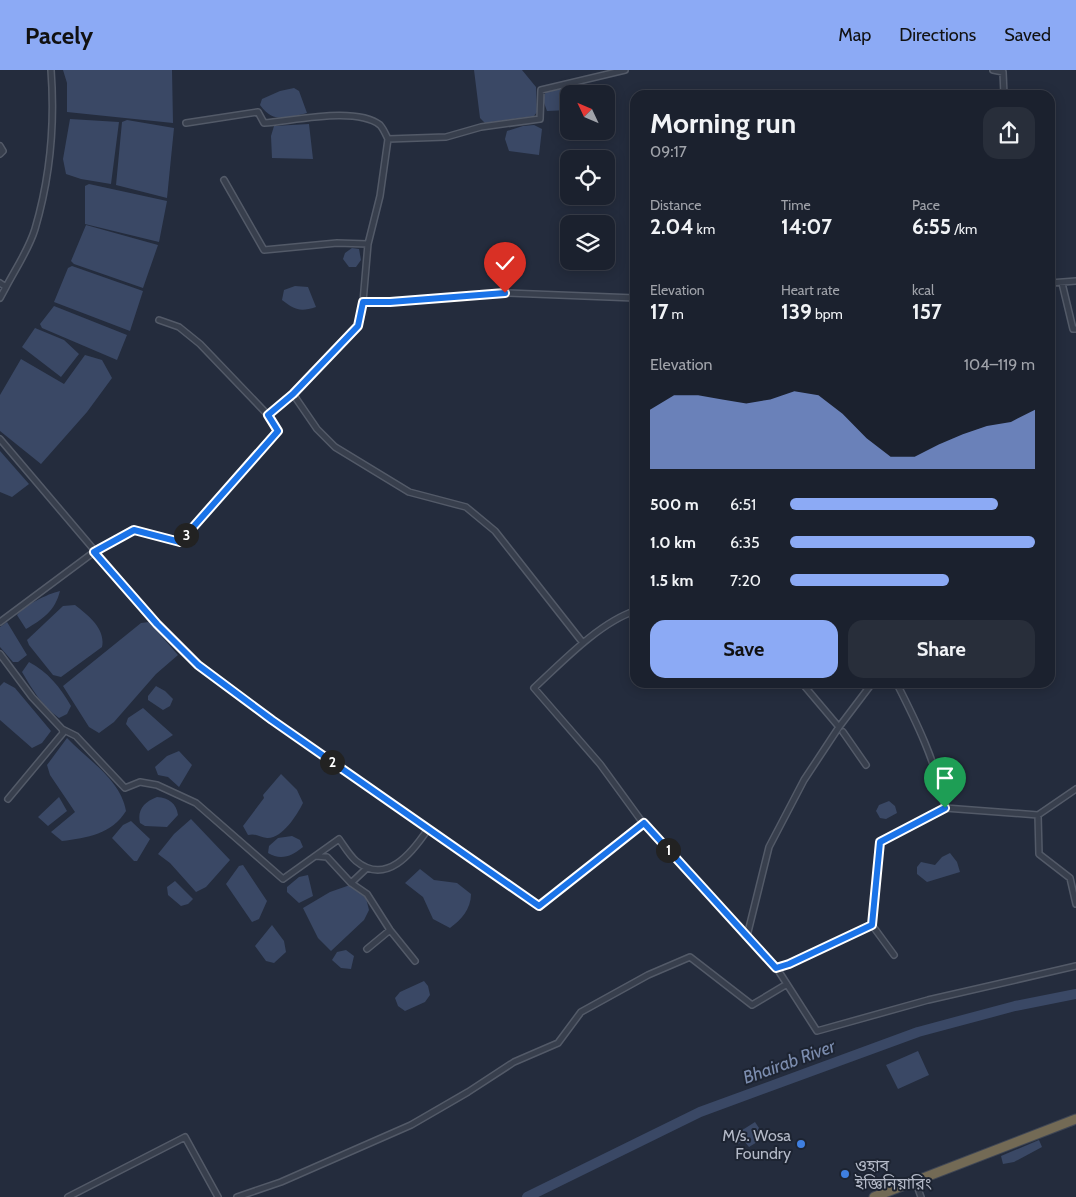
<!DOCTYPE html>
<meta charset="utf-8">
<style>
:root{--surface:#1b212e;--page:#282e3a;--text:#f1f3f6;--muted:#a0a3aa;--line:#393e4a;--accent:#8caaf5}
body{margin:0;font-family:Cabin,"Noto Sans Bengali",sans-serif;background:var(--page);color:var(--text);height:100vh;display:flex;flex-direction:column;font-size:19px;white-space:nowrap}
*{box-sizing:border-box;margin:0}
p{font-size:16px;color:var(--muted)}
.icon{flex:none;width:28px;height:28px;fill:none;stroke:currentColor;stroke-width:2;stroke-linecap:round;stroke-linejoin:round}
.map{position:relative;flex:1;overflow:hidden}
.side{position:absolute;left:630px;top:20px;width:425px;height:598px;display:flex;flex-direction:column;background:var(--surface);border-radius:15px;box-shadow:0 2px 12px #0003,0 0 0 1px var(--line)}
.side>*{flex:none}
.needle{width:32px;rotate:314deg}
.tools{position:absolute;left:560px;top:15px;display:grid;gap:10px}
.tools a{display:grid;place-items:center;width:55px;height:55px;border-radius:10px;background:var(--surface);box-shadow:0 2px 12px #0003,0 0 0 1px var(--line);font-size:25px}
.pin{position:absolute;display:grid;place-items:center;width:42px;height:42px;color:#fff;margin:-51px -21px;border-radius:50% 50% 50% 0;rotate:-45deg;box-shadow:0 0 5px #0007}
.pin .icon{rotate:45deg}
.km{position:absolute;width:25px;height:25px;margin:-12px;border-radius:50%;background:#222;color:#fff;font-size:14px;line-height:25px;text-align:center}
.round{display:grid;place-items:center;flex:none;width:52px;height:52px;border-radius:15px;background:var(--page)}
.summary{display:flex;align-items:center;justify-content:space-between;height:85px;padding:0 20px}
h1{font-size:28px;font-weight:700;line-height:38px}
.figures{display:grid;grid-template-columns:repeat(3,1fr);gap:8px;height:85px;padding:5px 20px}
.figures div{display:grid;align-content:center}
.figures b{font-size:21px;font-weight:700}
.figures small{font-size:14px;font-weight:400}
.figures p{font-size:14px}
.chart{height:140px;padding:10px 20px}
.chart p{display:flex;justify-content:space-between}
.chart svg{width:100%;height:90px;margin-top:5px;fill:var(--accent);opacity:.7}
.action{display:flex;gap:10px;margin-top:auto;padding:10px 20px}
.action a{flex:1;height:58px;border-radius:15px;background:var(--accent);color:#111;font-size:20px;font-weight:700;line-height:58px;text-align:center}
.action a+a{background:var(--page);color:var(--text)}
ul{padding:0 20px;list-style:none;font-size:16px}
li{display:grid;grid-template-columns:80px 60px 1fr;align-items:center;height:38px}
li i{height:12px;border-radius:6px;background:var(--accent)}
header{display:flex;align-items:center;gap:30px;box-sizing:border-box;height:70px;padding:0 25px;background:var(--accent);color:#111}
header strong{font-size:24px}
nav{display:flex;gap:28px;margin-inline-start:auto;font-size:18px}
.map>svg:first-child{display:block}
.water{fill:#3a4865}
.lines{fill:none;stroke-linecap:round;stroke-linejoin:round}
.river{stroke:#3a4865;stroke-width:10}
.street-casing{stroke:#535a68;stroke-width:8}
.highway-casing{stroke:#404755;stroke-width:11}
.street{stroke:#383f4d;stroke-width:5}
.highway{stroke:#736a55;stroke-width:9}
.route-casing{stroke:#fff;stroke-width:10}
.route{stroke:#1a73e8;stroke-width:6}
.shop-dot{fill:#3f7fe0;stroke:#1d2432;stroke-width:2}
.labels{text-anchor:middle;stroke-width:4;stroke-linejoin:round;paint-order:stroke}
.poi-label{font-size:16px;fill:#b4bac8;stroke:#1d2432;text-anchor:end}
.water-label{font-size:18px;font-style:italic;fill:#7c8daf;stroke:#1d2432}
</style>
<header>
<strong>Pacely</strong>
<nav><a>Map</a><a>Directions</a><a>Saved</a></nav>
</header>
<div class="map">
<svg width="1076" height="1127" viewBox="0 0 1076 1127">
<rect width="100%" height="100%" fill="#242c3d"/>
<path class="water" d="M63,0H172L173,53L67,42V13Z
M474,0H522L536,17L537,42L534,46L485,53L480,48Z
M294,18L299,21L307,43C286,48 274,54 260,35L262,29L280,21Z
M560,18H586L587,24H569V40L547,41L543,30L546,21Z
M70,49L119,52L111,114L81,109L66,104L63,89Z
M127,50L174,58L167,128L116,115L122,52Z
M309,54L313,89L272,88L271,66L274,56Z
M534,55L542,59L539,85L509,81L505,69L507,61L523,56Z
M89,114L167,131L159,172L85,154V116Z
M86,155L158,175L143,218L74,194L71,191Z
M352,178L359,179L361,190L356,197H349L343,189L345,183Z
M72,196L143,221L130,261L54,232L68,198Z
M295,216L308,217L316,237C300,242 295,240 282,230L284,220Z
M54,236L127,265L117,290L42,258L40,254Z
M35,258L64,270L79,284L61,307L22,277Z
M85,285L102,290L112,308L87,342L41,394L0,361V325L21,289L64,314Z
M0,381L29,414L12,427L0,422Z
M60,521C55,541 43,549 26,559L17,545C25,535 47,524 60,521Z
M75,535C88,545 106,559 102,577L61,607L53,605L29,575L27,570L63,536Z
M7,552L27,585L18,592H13L0,577V557Z
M149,552L178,585L156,604L114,652L99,663L89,657L63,616L141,553Z
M29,592C48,602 60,617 71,636L67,644L59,648C42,636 32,619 22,602Z
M4,612L15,618L51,661L42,673L32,678L0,650V616Z
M156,616L165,621L173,629L170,636L163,640L148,630V626Z
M143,638L173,665L148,681L126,654L128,648Z
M67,668C88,690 121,710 126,741C112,764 87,768 62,771L51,762L75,742L50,705L47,695Z
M179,681L192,695L179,717L168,707L158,705L155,697L167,686Z
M281,704L297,720L303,733C297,745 282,769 267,768C259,767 256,763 248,765L243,756L264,728L263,725Z
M59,727L67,741L48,756L38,747Z
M157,727C169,728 176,733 178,745L167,757L145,756L140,753C137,740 144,732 157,727Z
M889,731L895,736L897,743L886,749L880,748L876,741L879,735Z
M191,749L230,790L206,817L196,822L170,793L158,784L174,764Z
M131,751L150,769L137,791H134L112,768L123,755Z
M292,766L300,770L303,777C292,786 281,791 268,783L269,776L278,768Z
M950,783L957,792L960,802L927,812L917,804V797L921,792L935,795L942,787Z
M243,795L267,831L259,849L252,852L226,814L239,796Z
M420,799L434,810L457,813L471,824C471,839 461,850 450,858L433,849L423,827L405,813Z
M308,805L313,826L299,833L287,822V817L299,807Z
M175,811L193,829L188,834L181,836L168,825L167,817Z
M350,815L365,824L369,840L364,850L331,881L318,868L303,838L330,822Z
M272,855L284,871L286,882L274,893L266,891L255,876Z
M346,880L354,886L351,899L341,898L332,890L337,882Z
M424,911L428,916L430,925L425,932L405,941L398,936L395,928L400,922Z
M918,981L929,1005L898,1019L886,995Z
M755,1052L765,1067L749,1077L744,1071L738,1074L734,1070L736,1064Z
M1039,1070L1042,1077L1014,1092L1003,1094L1001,1086Z"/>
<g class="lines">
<path class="river" d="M527,1127L700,1042L918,962L1015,936L1076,924"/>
<defs>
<path id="street" d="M993,0L1003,2L1004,25
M186,53L258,42L264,53C293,51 356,36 380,55C383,58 386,65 388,69
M0,76L3,81L0,84
M224,110L264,180L337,173L368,174
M0,213L6,217L0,228
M1050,213L1076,211
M1062,213L1073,259H1076
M6,217C16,198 29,179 35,159C50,108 55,53 51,0
M363,232H390L505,223L635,228
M159,250L179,257L200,274L268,345
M293,324L317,359L335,377L409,422L466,437L495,461L583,573
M0,369L157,554L198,595L272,650L539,836L643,753
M635,541C600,552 561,593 534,618L600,694L643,753L776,897L817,961L928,930L1076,896
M0,552L94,482L134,460L180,472L277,361L268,345L293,324L358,257L363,232L368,174L380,126L388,69L446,67L481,57L540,49L541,20L625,0
M0,584L32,627L62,659L63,663L8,729
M801,612L839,657L873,612
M62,659L76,666L125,718L140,712L157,715L196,733L283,809L339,769C344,776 350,786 356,791C386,816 412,783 428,759
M843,662L866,695
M1076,719L1038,745L1039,784L1070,808L1076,834
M945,738L1038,745
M316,786L327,787L351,813L367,824L390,860L415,891
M351,813L367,798
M872,855L894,885
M747,866L769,777L804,710L839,657
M367,879L390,860
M776,897L789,894L872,855L880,772L945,738C936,692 917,653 896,612
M915,1110L921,1127
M68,1127L185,1067L218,1127
M237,1127L281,1112L411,1055L468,1022L514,992L558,973L581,942L648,905L690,887L752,935L787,914"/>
<path id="highway" d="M874,1127L1076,1049"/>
</defs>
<use href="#street" class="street-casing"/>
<use href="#highway" class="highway-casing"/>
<use href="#street" class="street"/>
<use href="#highway" class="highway"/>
</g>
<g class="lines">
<defs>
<path id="route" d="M505,223L390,232H363L358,256L293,324L268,345L278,361L180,472L134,460L94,482L157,554L198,595L272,650L539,836L644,753L776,898L789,894L872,855L880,772L945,738"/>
</defs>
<use href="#route" class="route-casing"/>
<use href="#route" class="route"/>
</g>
<g class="shop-dot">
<circle cx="801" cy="1074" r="5"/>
<circle cx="845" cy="1104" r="5"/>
</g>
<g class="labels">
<g class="poi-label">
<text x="791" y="1071">M/s. Wosa<tspan x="791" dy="18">Foundry</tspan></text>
<text x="855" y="1101" text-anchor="start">ওহাব<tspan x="855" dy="18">ইজ্ঞিনিয়ারিং</tspan></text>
</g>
<g class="water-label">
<text transform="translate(789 992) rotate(-20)" y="6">Bhairab River</text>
</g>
</g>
</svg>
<div class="tools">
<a><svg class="needle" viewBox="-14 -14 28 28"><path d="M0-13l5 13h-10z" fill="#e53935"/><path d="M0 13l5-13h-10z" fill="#a0a3aa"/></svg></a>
<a><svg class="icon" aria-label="locate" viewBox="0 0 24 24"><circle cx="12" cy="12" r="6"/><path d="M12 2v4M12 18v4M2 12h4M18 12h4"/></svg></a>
<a><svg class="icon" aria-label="layers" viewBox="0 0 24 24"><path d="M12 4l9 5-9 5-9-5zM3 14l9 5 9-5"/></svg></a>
</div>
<div class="pin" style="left:945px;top:738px;background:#1e9e55"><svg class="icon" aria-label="arrive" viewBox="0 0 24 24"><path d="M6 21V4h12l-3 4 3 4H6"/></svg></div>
<div class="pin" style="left:505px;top:223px;background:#d93025"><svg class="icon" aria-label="check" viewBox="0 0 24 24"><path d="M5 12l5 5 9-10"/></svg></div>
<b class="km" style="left:668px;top:780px">1</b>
<b class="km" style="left:332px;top:692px">2</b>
<b class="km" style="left:186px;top:465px">3</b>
<section class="side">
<div class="summary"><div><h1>Morning run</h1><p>09:17</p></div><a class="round"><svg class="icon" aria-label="share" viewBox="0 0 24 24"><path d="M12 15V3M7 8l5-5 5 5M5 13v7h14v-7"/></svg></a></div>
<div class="figures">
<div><p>Distance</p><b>2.04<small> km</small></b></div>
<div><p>Time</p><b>14:07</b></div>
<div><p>Pace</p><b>6:55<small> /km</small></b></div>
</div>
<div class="figures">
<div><p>Elevation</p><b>17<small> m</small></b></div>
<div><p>Heart rate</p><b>139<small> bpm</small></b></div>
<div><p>kcal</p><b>157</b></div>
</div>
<div class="chart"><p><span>Elevation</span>104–119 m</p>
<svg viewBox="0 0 160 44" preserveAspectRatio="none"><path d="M0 44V15L10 8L20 8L30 10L40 12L50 10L60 6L70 8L80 17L90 29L100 38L110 38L120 32L130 27L140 23L150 21L160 15V44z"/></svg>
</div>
<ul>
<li><b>500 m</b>6:51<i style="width:85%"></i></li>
<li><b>1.0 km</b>6:35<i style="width:100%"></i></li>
<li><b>1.5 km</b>7:20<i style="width:65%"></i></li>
</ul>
<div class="action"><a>Save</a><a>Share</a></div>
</section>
</div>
